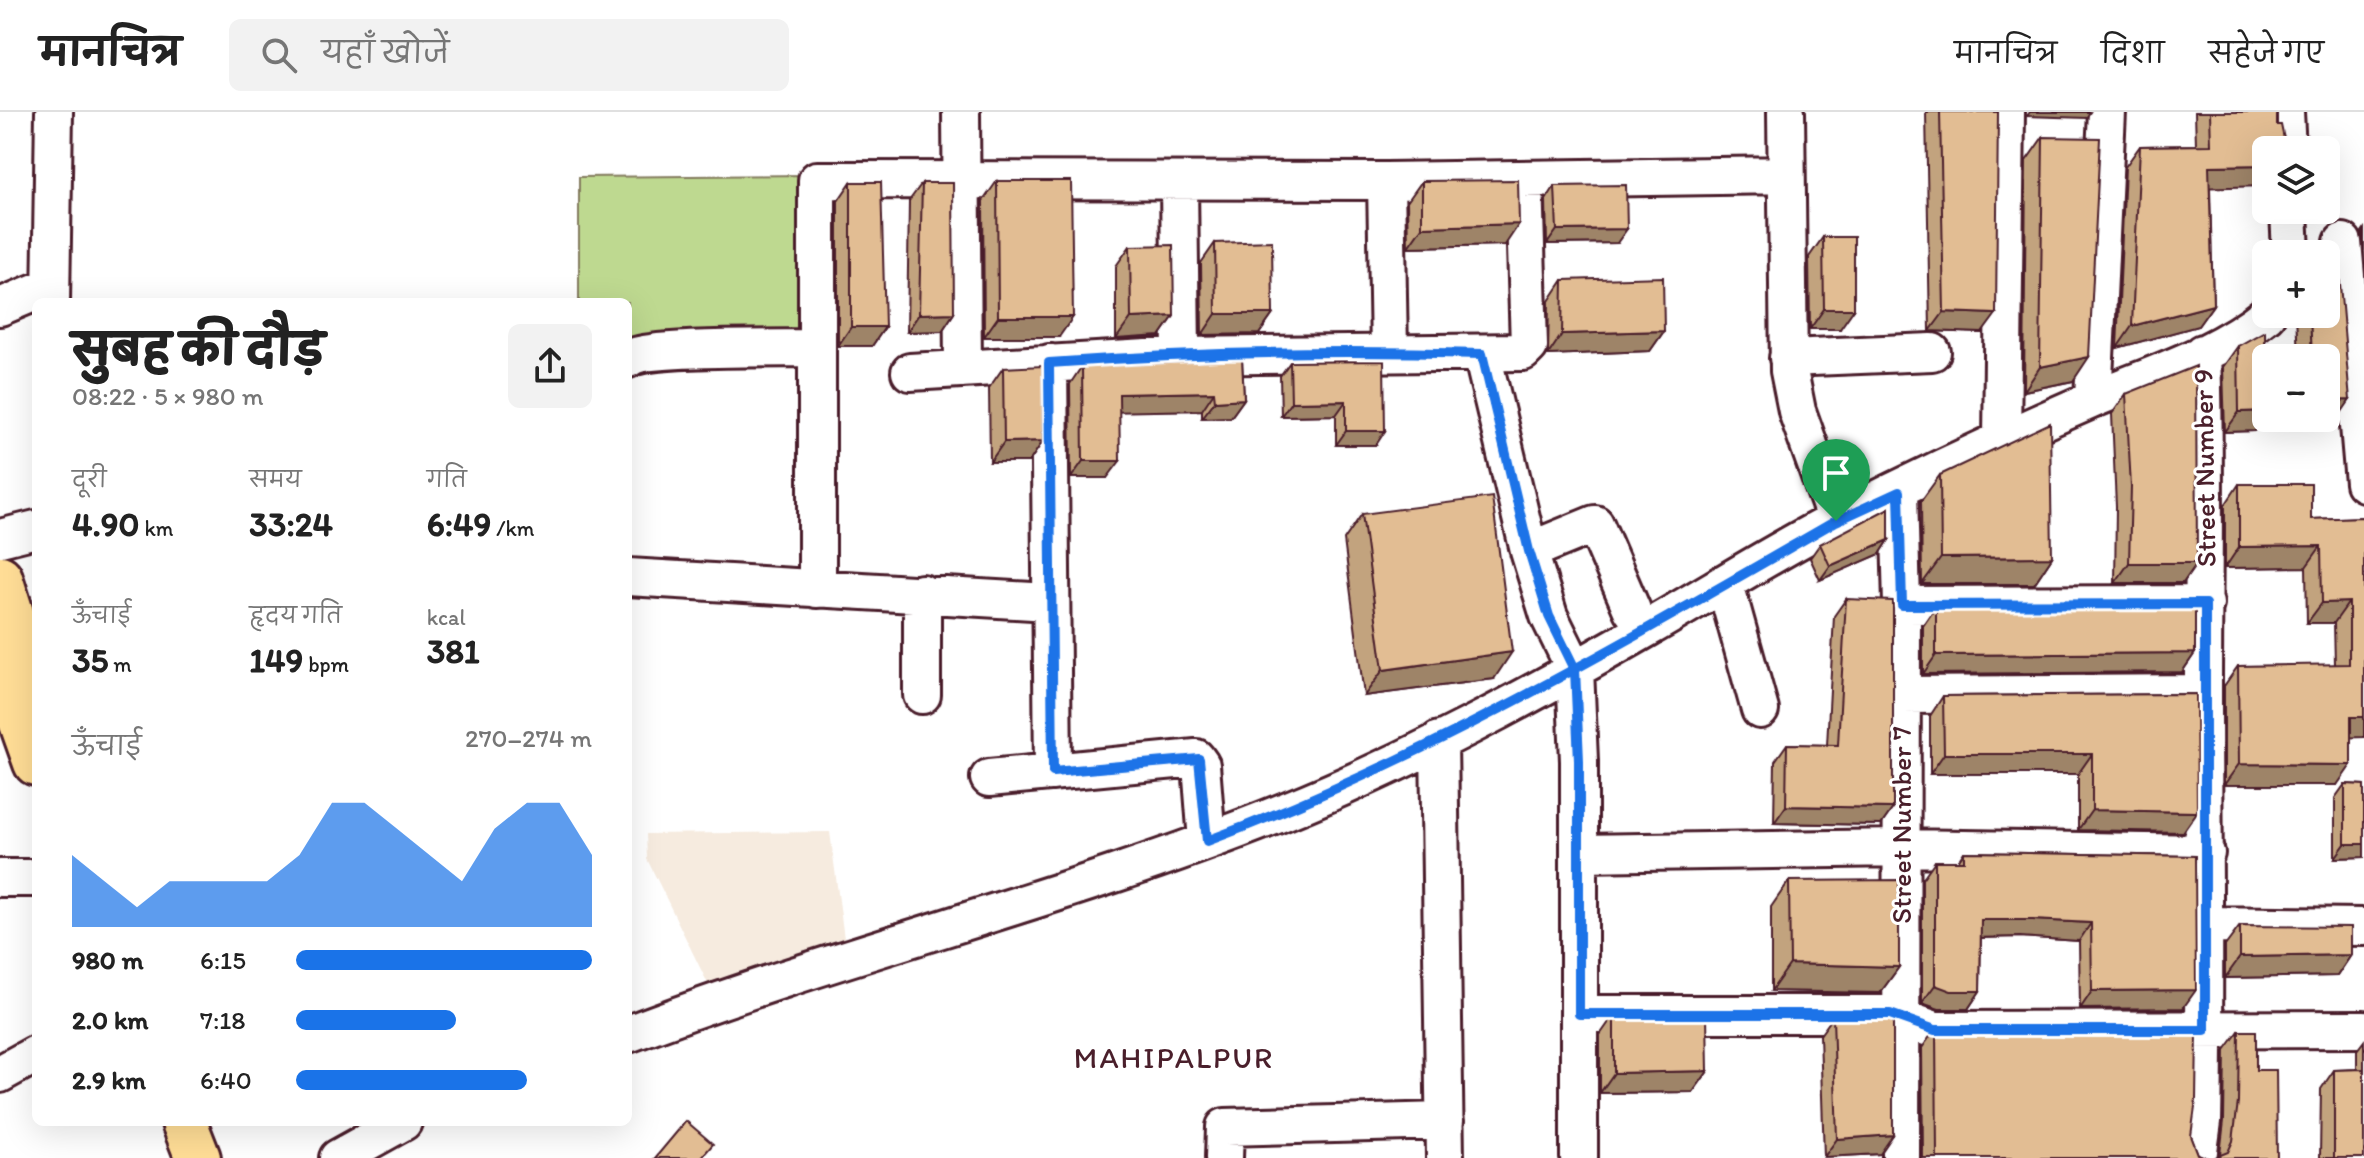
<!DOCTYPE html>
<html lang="hi">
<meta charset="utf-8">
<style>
:root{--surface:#fff;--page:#f2f2f2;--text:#222;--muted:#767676;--line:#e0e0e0;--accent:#1a73e8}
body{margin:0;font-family:Itim,"Playpen Sans Deva",sans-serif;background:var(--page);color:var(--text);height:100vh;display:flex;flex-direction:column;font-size:30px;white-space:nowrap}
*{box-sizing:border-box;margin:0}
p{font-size:26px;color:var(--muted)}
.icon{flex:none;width:44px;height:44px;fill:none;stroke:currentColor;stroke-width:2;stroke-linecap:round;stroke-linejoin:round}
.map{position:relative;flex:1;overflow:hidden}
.side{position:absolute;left:32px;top:186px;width:600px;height:828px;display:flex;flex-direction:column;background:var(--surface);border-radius:12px;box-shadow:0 8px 32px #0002}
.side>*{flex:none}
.fabs{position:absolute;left:2252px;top:24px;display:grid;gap:16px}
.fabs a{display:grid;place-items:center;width:88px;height:88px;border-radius:12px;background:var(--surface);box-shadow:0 8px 32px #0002;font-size:40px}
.pin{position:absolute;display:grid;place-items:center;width:68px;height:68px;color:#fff;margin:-82px -34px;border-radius:50% 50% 50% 0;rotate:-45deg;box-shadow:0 0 8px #0007}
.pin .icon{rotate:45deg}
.round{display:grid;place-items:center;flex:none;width:84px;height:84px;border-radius:12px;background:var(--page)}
.head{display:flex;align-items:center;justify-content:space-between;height:136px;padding:0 40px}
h1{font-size:44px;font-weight:800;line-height:60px}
.stats{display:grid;grid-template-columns:repeat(3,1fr);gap:12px;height:136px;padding:8px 40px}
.stats div{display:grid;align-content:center}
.stats b{font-size:34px;font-weight:800}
.stats small{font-size:22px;font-weight:400}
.stats p{font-size:22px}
.chart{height:224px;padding:16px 40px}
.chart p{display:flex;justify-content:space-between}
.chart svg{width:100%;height:144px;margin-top:8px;fill:var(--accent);opacity:.7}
ul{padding:0 40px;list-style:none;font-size:26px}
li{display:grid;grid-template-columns:128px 96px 1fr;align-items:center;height:60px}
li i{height:20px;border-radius:10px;background:var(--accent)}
header{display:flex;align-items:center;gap:48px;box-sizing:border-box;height:112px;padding:0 40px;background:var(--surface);border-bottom:2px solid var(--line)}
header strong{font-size:38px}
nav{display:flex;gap:44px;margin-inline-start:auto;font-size:28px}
.search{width:560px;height:72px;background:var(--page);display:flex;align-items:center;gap:20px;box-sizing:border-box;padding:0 28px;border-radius:12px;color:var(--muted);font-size:30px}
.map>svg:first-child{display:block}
.built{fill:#f6ebdf}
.green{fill:#bed990;stroke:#847c5e;stroke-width:2}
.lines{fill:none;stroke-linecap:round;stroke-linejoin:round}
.minor-casing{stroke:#4a1f2b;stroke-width:42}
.major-casing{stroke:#4a1f2b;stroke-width:50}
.minor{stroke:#fff;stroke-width:36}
.major{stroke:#ffdd96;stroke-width:44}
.wall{fill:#c2a37e;stroke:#4a1f2b;stroke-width:2}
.shaded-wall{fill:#9e8467;stroke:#4a1f2b;stroke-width:2}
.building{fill:#e2bd93;stroke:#4a1f2b;stroke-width:2}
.route-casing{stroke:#fff;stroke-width:16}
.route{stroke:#1a73e8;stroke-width:10}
.labels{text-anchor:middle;stroke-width:6;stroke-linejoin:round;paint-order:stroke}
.street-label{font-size:28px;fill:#4a1f2b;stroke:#fff}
.neighbourhood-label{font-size:30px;letter-spacing:2px;fill:#4a1f2b;stroke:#fff}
</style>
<header>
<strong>मानचित्र</strong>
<div class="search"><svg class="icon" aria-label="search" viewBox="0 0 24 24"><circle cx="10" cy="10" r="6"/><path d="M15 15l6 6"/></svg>यहाँ खोजें</div>
<nav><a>मानचित्र</a><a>दिशा</a><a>सहेजे गए</a></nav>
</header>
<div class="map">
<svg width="2364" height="1046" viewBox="0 0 2364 1046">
<rect width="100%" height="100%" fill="#fff"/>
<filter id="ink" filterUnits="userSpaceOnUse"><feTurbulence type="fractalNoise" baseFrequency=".0125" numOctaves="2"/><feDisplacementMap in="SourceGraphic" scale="16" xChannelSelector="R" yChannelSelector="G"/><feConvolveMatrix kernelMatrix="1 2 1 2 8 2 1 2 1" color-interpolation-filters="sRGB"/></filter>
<g filter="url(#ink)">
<path class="built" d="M830,720L846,842L746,860L709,874L647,747L646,722Z"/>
<path class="green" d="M813,63L816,236H628V190H579V65Z"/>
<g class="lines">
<defs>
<path id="minor" d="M961,0L963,257
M1786,0L1789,259L1797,299L1836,409
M2285,0L2287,38
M1386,69L1389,240
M1179,70L1181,244
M2289,98L2291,142
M2343,130L2364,371
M51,190L54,0
M0,195L50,174
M817,236V477
M1482,242L1529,439L1549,504L1575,557L1579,649V1046
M1788,246L1932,240
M628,247C644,234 786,237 817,236V68L1386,69L1786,63
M1049,251L1053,660
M910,260L1181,244L1523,240L1529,234L1524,67
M2093,287L2107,0
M2002,328L2006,0
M1899,380L1902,493L1901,1046
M0,426L36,417
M1529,439L1595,412L1632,498
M628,465L1049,490
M1725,472L1760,598
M1902,493L2205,492
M922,583V481
M1902,583L2203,581
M1439,628L1445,1046
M989,666L1196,646L1201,653L1207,729
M1579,741L1900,736L2206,741
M0,766H36
M2206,813L2364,815
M1579,902H1890L1935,918L2364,917
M628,922C845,839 1071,786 1286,699C1410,649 1532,583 1648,516C1711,480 1772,441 1836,408C1919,366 2004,326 2089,289C2149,263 2216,244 2267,202
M0,962L36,942
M338,1046L403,1010
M1224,1046L1225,1015L1445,1009
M2198,1046L2203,1009C2206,866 2203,723 2203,580C2203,467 2206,354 2202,241"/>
<path id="major" d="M0,466L36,581
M1,552L36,651
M184,1010L198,1046"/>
</defs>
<use href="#minor" class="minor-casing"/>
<use href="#major" class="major-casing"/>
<use href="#minor" class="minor"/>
<use href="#major" class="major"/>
</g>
<path class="wall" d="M1926,0H1998L1982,221L1930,219Z
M2195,0H2277L2210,75L2213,193L2198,214L2117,236L2125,55L2140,34L2196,33Z
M2043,25L2073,269L2024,279L2026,49Z
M997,69L1059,225H984L983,89Z
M1422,69L1505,133L1408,135L1407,90Z
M851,70L885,215L872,234H838V89Z
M922,71L954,201L942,219L907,220L909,89Z
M1555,74L1617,131L1547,132L1546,88Z
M2364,117V139L2362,120Z
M1823,125L1840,217H1810L1809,145Z
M1215,131L1273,202L1259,222L1202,223L1201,151Z
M1130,134L1174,204L1160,224L1116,227V154Z
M1563,168L1664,219L1650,239L1548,243L1549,189Z
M2296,202H2326L2337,307L2302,309V306H2326V246H2298Z
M2238,234L2266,246V303L2255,319L2225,320L2223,255Z
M1242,247L1244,287L1231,305L1202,306V298L1119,299L1107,366H1071L1070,272L1082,254Z
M1384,249L1376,333H1336V303L1281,304L1280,264L1290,250Z
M1003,256L1043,329L1029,350H990L989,276Z
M2126,282L2197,451L2183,471H2115L2116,395L2112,302Z
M1940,363L2052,445L2034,472H1922L1921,389Z
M2239,372L2311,407L2364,405L2351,626L2337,673H2224V574L2238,554L2335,553L2334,511H2307L2306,455L2225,456V393Z
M1362,402L1494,567L1364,584L1344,428Z
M1889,428L1880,442L1820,468L1810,446L1820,432Z
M1846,487L1893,696L1881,713L1774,711L1775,649L1787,632L1827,633L1834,504Z
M1936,495L2195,541L2182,560L1923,562V514Z
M2196,582L2183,720L2078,718V662H1930V604L1943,584Z
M2345,672L2364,673V745L2335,746V686Z
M1964,740L2195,744L2183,896L2080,897L2079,829L2020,825L1981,826L1980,879L1968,897H1939L1922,891V767L1935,749H1958Z
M1789,769L1899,855L1880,881L1771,879V795Z
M2240,814L2351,843L2337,864L2225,866V834Z
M1614,903L1708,959L1693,980L1600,981V923Z
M1833,905L1880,1042L1824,1045L1820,923Z
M1936,916L2191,1024L2198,1042L2207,1046H1923L1922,936Z
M2239,919L2256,958L2277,1046L2220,1043L2224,1009L2225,938Z
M2364,929V1046H2320L2321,977L2334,958L2357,957V938Z"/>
<path class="shaded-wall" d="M2030,0H2090L2086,6L2027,4Z
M2266,53V74L2194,76L2209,54Z
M1519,112L1505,133L1408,135L1422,115Z
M1627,117L1617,131L1547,132L1557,118Z
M2213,193L2198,214L2117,236L2132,214Z
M1824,197H1854L1840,217H1810Z
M1944,200L1996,202L1982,221L1930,219Z
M954,201L942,219L907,220L919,202Z
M1216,202H1273L1259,222L1202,223Z
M1174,204L1160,224L1116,227L1131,206Z
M998,205H1073L1059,225H984Z
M851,215H885L872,234H838Z
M1664,219L1650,239L1548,243L1562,222Z
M2089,245L2073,269L2024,279L2040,255Z
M1214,280L1202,298L1107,300L1119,282Z
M1244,287L1231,305L1202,306L1215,289Z
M2350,288L2337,307L2302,309L2304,306H2326V289Z
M1346,289L1336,303L1281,304L1291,290Z
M2266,299V303L2255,319L2225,320L2239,300Z
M1346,319H1385L1376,333H1336Z
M1043,329L1029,350H990L1004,330Z
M1083,349H1120L1107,366H1071Z
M1889,428L1880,442L1820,468L1830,454Z
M2321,434L2306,455L2225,456L2239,435Z
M2052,445L2034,472H1922L1941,446Z
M2129,451H2197L2183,471H2115Z
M2349,490L2334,511H2307L2322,491Z
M1512,540L1494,567L1364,584L1383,558Z
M2195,541L2182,560L1923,562L1936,543Z
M2351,605H2364V625L2337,626Z
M1944,642H2092L2078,662H1930Z
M2239,652L2351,653L2337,673H2224Z
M1786,694L1893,696L1881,713L1774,711Z
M2092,698L2197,700L2183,720L2078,718Z
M2345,732H2364V745L2335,746Z
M1981,808H2033L2091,811L2079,829L2020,825L1968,826Z
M2351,843L2337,864L2225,866L2240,845Z
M1790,852L1899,855L1880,881L1771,879Z
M1935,873L1980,879L1968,897H1939L1922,891Z
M2196,878L2183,896L2080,897L2092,879Z
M1708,959L1693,980L1600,981L1614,961Z
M1893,1023L1880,1042L1824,1045L1837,1027Z"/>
<path class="building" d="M1940,0H1998L1996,202L1944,200Z
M2210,0H2277V13H2281L2284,27L2293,35V38H2266V53L2209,54L2213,193L2132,214L2140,34L2211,33Z
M2043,25L2100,26L2089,245L2040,255Z
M1518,68L1519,112L1422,115V69Z
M997,69H1071L1073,205H998Z
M851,70H881L885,215H851Z
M922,71H953L954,201L919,202Z
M1626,73L1627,117L1557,118L1555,74Z
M1823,125H1854V197H1824Z
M1272,129L1273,202H1216L1215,131Z
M1173,133L1174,204L1131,206L1130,134Z
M2338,149L2350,288L2326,289V246H2312L2310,202H2326V158Z
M1663,165L1664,219L1562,222L1563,168Z
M2265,219L2266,299L2239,300L2238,234Z
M1242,247L1244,287L1215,289L1214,280L1119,282L1120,349H1083L1082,254Z
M1384,249L1385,319H1346V289L1291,290L1290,250Z
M1043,254V329L1004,330L1003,256Z
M2196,254L2197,451H2129L2131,375L2126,282Z
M2050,311L2052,445L1941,446L1940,363Z
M2239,372H2311V407L2364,405V605H2351V653L2239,652L2238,554L2349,552V490L2322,491L2321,434L2239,435Z
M1492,385L1512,540L1383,558L1362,402Z
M1889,396V428L1830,454L1820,432Z
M1846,487L1893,489V696L1786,694L1787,632L1838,633Z
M2195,494V541L1936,543V495Z
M2196,582L2197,700L2092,698V642H1944L1943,584Z
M2345,672L2364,673V732H2345Z
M1964,740L2195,744L2196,878L2092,879L2091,811L2033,808H1981L1980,879H1951L1935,873V749H1964Z
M1899,768V855L1790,852L1789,769Z
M2240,814L2351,815V843L2240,845Z
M1614,903H1707L1708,959L1614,961Z
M1833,905H1893V1023L1837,1027Z
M1936,916L1949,919H2197L2196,988L2191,1024L2198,1042L2207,1046H1937Z
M2239,919H2256V958H2276L2277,1046H2213L2228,1040L2233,1029L2238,990Z
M2364,957V1046H2334V958Z
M686,1009L713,1032L701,1046H655Z"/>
</g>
<g class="lines" filter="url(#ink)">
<defs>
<path id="route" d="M1836,409C1632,526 1428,647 1207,729L1199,647L1053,660L1049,251C1193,240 1338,238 1482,242L1529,439L1549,504L1575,557L1579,649V902H1890L1935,918H2205V492L1902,493L1899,380L1836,409"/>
</defs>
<use href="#route" class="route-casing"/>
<use href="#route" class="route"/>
</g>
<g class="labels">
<g class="street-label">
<text transform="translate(2204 356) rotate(-91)" y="10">Street Number 9</text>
<text transform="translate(1901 713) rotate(-90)" y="10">Street Number 7</text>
</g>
<g class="neighbourhood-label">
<text x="1174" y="956">MAHIPALPUR</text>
</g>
</g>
</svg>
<div class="fabs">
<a><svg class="icon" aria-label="layers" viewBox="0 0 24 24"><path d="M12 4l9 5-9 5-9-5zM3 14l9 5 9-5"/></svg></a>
<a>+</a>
<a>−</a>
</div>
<div class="pin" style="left:1836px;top:409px;background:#1e9e55"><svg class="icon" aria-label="arrive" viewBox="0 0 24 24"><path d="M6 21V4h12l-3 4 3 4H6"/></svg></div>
<section class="side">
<div class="head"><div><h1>सुबह की दौड़</h1><p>08:22 · 5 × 980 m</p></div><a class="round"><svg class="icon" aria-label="share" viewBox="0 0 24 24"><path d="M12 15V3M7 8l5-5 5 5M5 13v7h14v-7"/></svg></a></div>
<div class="stats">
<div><p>दूरी</p><b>4.90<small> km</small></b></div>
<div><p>समय</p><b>33:24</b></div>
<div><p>गति</p><b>6:49<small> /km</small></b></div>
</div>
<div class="stats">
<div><p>ऊँचाई</p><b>35<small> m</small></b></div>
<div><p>हृदय गति</p><b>149<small> bpm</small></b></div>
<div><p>kcal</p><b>381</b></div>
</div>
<div class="chart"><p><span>ऊँचाई</span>270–274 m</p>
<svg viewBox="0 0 160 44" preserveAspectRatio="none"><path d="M0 44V22L10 30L20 38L30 30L40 30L50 30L60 30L70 22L80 6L90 6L100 14L110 22L120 30L130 14L140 6L150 6L160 22V44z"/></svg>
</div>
<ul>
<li><b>980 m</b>6:15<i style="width:100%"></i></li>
<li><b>2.0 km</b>7:18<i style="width:54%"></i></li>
<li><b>2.9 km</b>6:40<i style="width:78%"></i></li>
</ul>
</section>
</div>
